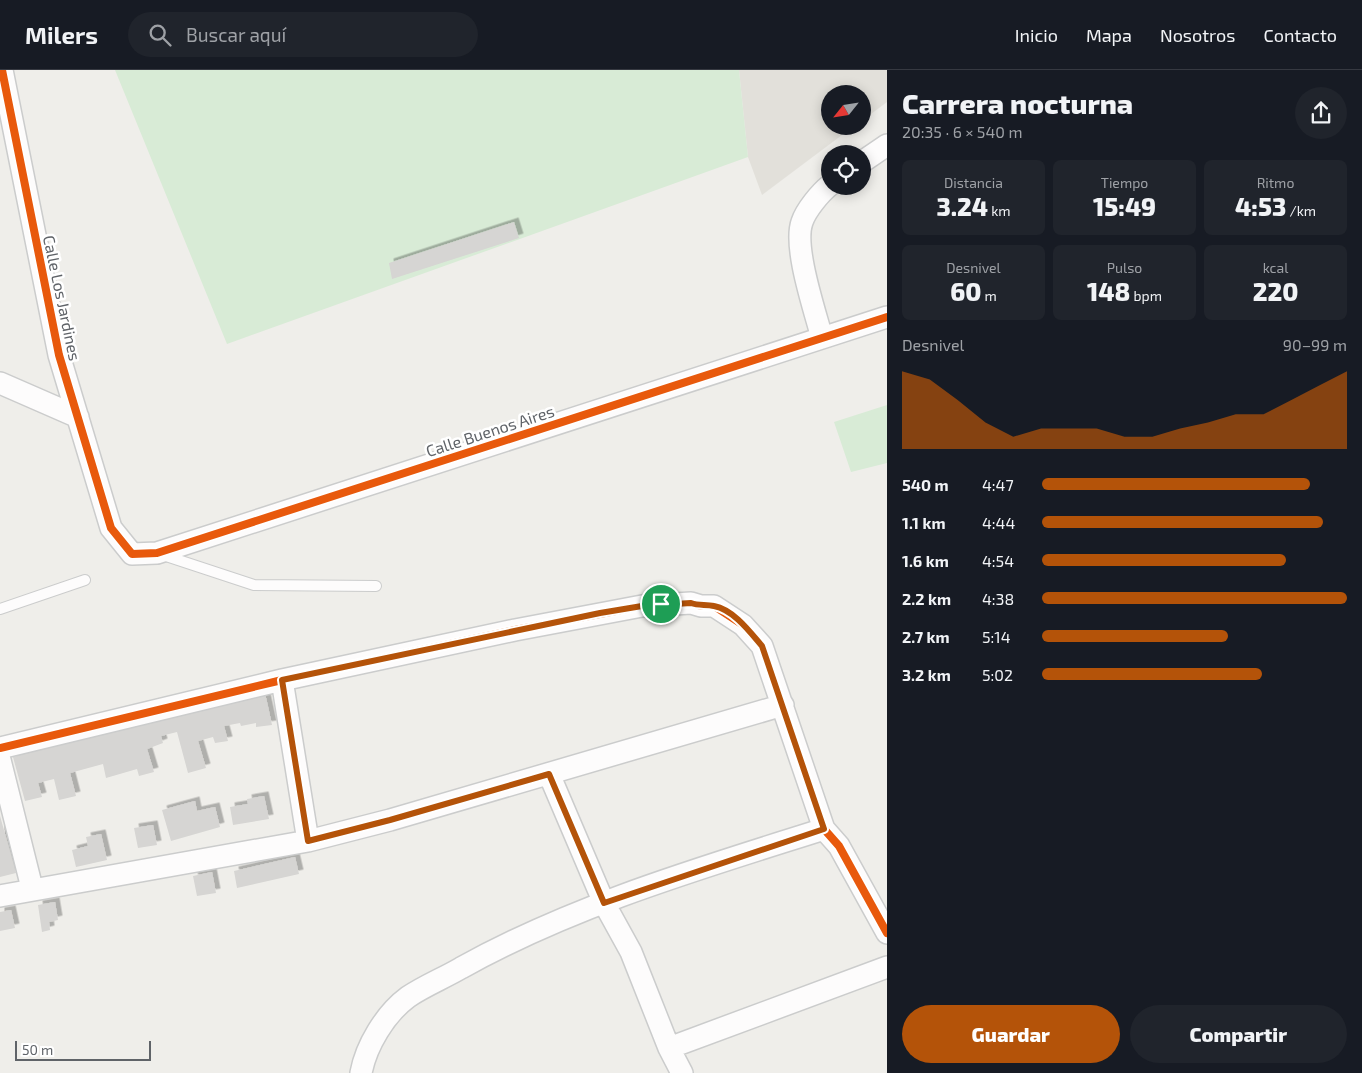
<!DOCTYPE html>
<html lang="es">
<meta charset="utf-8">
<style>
:root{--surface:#171b24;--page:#20242c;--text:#f1f3f6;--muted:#9ea1a6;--line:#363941;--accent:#b45309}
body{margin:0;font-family:"Exo 2",sans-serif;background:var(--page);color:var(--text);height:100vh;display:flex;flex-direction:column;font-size:19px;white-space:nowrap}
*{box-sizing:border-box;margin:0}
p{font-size:16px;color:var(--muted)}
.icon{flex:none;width:28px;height:28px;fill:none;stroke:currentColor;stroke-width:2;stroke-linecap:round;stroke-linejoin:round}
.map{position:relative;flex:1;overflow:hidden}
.side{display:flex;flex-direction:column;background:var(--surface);width:475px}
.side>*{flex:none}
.needle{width:32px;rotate:240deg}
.fabs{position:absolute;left:821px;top:15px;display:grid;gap:10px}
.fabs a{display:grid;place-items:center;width:50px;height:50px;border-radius:50%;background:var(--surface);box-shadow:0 2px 12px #0003;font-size:25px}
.scale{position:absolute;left:15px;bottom:12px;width:136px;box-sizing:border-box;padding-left:5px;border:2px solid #5f6368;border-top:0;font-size:14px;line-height:18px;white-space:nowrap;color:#5f6368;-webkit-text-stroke:4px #fff;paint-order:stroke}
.pin{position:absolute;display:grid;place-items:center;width:42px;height:42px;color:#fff;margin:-21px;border:2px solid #fff;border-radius:50%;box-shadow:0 1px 5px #0007}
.round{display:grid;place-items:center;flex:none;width:52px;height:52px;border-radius:26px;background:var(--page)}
.overview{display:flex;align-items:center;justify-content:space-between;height:85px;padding:0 15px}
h1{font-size:28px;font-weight:800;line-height:38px}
.metrics{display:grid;grid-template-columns:repeat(3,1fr);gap:8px;height:85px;padding:5px 15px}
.metrics div{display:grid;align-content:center;border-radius:8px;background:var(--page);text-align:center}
.metrics b{font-size:25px;font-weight:800}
.metrics small{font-size:14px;font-weight:400}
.metrics p{font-size:14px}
.chart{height:140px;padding:10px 15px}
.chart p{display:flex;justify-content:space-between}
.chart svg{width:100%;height:90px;margin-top:5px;fill:var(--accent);opacity:.7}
.cta{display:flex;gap:10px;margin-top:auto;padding:10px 15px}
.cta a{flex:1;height:58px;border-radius:30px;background:var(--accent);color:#fff;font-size:20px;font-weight:800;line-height:58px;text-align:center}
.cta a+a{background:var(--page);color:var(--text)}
ul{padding:0 15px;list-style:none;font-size:16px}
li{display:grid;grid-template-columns:80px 60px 1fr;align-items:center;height:38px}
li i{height:12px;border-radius:6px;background:var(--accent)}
header{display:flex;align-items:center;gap:30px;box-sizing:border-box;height:70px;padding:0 25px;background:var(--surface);border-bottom:1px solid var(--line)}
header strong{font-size:24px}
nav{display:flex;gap:28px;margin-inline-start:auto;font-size:18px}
.search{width:350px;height:45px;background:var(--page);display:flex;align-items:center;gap:12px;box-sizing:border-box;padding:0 18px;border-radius:28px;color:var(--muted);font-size:19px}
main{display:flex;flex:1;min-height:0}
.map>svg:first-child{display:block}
.education{fill:#e2e0da}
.green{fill:#d8ebd6}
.building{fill:#d6d5d3;filter:url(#shadow)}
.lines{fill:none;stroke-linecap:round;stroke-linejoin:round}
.lane-casing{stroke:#cbcccc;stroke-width:12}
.street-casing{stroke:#cbcccc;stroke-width:24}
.lane{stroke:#fdfcfc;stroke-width:10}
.street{stroke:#fdfcfc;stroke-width:21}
.cycleway-casing{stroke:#fff;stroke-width:11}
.cycleway{stroke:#e8590c;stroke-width:8}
.route-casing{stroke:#fff;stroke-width:10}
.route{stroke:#b45309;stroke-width:6}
.labels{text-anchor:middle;stroke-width:5;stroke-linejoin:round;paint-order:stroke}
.street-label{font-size:16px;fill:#5f6368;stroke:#fff}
</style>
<header>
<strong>Milers</strong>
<div class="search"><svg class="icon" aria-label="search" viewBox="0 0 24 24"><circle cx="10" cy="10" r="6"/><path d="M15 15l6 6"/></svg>Buscar aquí</div>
<nav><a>Inicio</a><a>Mapa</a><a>Nosotros</a><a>Contacto</a></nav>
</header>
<main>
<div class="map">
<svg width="887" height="1003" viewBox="0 0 887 1003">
<defs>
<filter id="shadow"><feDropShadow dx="4.5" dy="-4.5" stdDeviation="0" flood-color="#0004"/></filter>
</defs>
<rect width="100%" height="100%" fill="#efeeea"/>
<path class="education" d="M739,0H887V32L863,50L862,24H830V56H854L762,125L748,87Z"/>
<path class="green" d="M115,0H739L748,87L227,274Z
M887,335V393L851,402L834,352Z"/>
<path class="building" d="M514,152L519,168L392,209L389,193Z
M265,623L272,655L256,657V653L241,656L240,653L224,656L228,671L215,673L213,667L198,671L206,698L188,703L177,662L161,666L163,673L147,679L154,702L139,706L137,699L106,708L103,694L70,703L76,726L59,730L54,709L38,713L42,727L25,731L13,687Z
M264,726L269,749L233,755L230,737L248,734L247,729Z
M195,731L197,741L215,737L220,757L171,771L162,740Z
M0,746L16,803L0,807Z
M153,755L157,775L138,778L134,758Z
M101,764L107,790L76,797L72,780L88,776L86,767Z
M295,787L299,804L237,818L234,801Z
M212,802L216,823L197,826L193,806Z
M55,832L58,850L49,852L50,860L42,862L38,835Z
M11,840L15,858L0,861V842Z"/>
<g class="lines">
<defs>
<path id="lane" d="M163,485L254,515L376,516
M0,539L85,510"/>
<path id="street" d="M2,0L59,285L111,458L132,484L157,483L887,247
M862,92L887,75
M822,268C815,241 793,177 802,152C806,140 820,123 830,115
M0,313L78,347
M282,610L308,771
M0,678L282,610L515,560L642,536L691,533L701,536H714L743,555L762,576L824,759L839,776L887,863
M0,690L32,818
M549,704L604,833L631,882L669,978L682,1003
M0,826L308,771L390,750L783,635
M669,978L887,897
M361,1003C366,976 385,944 408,927C424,916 444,908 461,898C574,835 701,798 824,759"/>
</defs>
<use href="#lane" class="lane-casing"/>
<use href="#street" class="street-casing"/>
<use href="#lane" class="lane"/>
<use href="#street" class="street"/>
<defs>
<path id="cycleway" d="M2,0L59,285L111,458L132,484L157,483L887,247
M0,678L282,610L515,560L642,536L691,533L701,536H714L743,555L762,576L824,759L839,776L887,863"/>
</defs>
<use href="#cycleway" class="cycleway-casing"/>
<use href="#cycleway" class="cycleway"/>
</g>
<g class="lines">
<defs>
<path id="route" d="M691,533C699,536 706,534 714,536C734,540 750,562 762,576L824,759L604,833L549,704L390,750L308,771L282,610L600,543L642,536Z"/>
</defs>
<use href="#route" class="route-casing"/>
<use href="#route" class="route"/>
</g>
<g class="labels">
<g class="street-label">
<text transform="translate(62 228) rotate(78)" y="6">Calle Los Jardines</text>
<text transform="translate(490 361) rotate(-18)" y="6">Calle Buenos Aires</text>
</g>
</g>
</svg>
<div class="fabs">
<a><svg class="needle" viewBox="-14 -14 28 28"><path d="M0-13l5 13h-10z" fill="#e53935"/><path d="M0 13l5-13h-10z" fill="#9ea1a6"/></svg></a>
<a><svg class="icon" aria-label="locate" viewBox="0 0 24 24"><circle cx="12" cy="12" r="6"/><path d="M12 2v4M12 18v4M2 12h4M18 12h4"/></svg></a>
</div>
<div class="scale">50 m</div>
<div class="pin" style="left:661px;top:534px;background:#1e9e55"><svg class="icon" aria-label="arrive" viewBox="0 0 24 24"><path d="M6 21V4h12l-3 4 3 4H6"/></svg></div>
</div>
<section class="side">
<div class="overview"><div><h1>Carrera nocturna</h1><p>20:35 · 6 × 540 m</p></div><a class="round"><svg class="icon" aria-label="share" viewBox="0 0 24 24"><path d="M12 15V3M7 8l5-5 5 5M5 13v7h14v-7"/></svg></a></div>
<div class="metrics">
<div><p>Distancia</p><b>3.24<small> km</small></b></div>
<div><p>Tiempo</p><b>15:49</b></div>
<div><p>Ritmo</p><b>4:53<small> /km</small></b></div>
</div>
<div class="metrics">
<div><p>Desnivel</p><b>60<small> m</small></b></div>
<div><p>Pulso</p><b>148<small> bpm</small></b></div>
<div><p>kcal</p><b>220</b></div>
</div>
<div class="chart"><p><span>Desnivel</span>90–99 m</p>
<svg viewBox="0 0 160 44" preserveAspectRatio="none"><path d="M0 44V6L10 10L20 20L30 31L40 38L50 34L60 34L70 34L80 38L90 38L100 34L110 31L120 27L130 27L140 20L150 13L160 6V44z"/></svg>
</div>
<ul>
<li><b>540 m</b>4:47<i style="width:88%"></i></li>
<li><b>1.1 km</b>4:44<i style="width:92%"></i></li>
<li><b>1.6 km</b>4:54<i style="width:80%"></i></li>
<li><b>2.2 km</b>4:38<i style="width:100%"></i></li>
<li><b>2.7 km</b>5:14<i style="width:61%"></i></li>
<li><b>3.2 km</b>5:02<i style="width:72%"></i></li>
</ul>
<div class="cta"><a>Guardar</a><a>Compartir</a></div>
</section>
</main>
